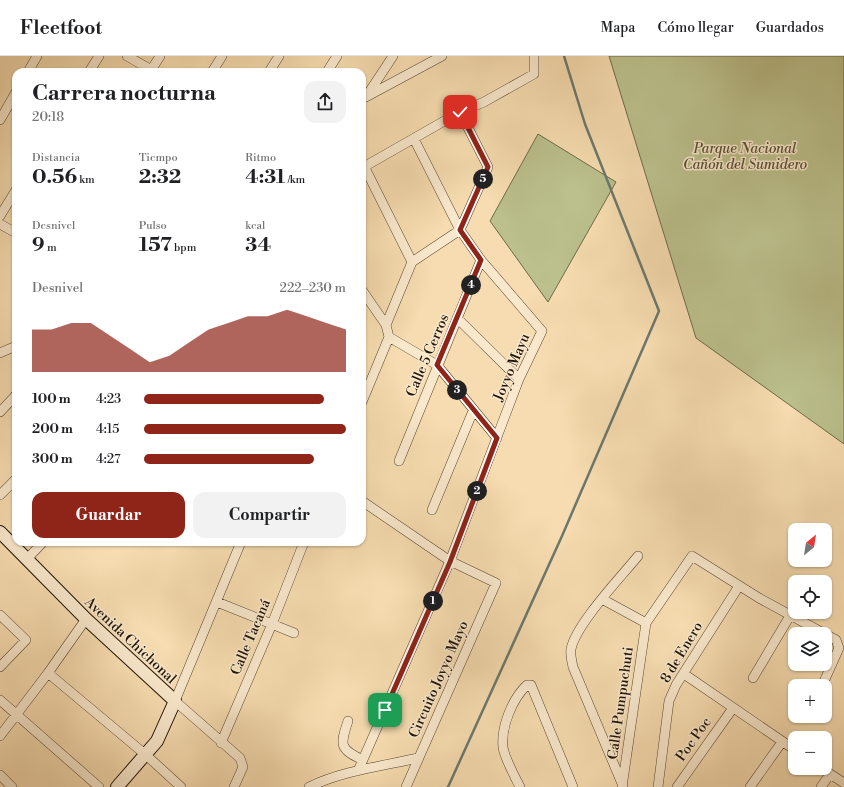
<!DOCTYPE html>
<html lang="es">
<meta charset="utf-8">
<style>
:root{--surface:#fff;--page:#f2f2f2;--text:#202124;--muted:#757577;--line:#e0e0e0;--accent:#8f2418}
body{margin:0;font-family:"Libre Bodoni",serif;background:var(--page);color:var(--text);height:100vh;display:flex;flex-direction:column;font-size:15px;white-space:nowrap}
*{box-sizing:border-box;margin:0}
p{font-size:13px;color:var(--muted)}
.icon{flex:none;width:22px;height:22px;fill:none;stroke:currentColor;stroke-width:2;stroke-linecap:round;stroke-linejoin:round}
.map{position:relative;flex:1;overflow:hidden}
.details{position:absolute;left:12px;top:12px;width:354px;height:478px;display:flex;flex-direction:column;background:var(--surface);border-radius:12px;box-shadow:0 1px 3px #0004}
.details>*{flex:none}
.needle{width:26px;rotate:30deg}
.fabs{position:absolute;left:788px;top:467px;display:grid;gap:8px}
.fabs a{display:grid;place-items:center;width:44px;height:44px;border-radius:8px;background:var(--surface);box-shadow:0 1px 3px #0004;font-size:20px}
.pin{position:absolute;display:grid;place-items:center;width:34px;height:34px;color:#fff;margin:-17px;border-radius:8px;box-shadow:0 2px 6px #0006}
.km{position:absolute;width:20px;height:20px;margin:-10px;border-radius:50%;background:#222;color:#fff;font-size:11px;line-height:20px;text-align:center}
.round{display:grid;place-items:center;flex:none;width:42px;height:42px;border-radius:12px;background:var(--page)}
.overview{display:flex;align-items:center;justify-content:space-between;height:68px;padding:0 20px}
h1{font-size:22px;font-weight:700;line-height:30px}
.figures{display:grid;grid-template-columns:repeat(3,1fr);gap:6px;height:68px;padding:4px 20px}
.figures div{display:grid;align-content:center}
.figures b{font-size:20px;font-weight:700}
.figures small{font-size:11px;font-weight:400}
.figures p{font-size:11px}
.chart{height:112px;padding:8px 20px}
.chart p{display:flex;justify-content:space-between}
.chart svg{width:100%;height:72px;margin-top:4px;fill:var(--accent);opacity:.7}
.action{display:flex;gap:8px;margin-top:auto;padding:8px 20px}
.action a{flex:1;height:46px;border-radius:12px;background:var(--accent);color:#fff;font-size:16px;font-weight:700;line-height:46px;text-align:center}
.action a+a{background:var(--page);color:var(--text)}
ul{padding:0 20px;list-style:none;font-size:13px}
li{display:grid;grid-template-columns:64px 48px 1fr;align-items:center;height:30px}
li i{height:10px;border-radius:5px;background:var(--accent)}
header{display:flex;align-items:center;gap:24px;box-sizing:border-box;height:56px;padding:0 20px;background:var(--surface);border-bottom:1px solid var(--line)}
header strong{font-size:19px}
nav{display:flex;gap:22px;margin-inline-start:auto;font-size:14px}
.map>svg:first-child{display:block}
.green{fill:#bbc08c;stroke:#6e6a49}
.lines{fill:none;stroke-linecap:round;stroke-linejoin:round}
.stream{stroke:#6c786d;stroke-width:2.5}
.street-casing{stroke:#564630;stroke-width:10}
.secondary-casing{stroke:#201406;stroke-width:14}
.street{stroke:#f9e8cc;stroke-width:9}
.secondary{stroke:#f9e8cc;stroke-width:12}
.route-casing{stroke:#fff;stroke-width:8}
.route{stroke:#8f2418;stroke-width:5}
.labels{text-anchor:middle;stroke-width:3;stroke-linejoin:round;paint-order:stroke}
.park-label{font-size:14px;font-style:italic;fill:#565035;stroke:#f9e8cc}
.street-label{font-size:14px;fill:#201406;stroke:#f9e8cc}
</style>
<header>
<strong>Fleetfoot</strong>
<nav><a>Mapa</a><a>Cómo llegar</a><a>Guardados</a></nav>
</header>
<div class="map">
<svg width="844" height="731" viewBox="0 0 844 731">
<rect width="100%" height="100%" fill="#f6dcb0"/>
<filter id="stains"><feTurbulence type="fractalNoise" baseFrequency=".005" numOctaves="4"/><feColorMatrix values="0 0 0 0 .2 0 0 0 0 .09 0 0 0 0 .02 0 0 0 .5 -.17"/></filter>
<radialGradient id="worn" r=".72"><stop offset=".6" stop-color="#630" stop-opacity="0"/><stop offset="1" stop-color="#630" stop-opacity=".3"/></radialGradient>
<path class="green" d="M609,0H844V388L696,282Z
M538,78L616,126L548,246L490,165Z"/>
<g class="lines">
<path class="stream" d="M448,731L562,480L659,255L585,68L564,0"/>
<defs>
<path id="street" d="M127,0L155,16
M28,16L37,0
M89,16L99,0
M150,16L160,0
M212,16L222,0
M269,16L279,0
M327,16L337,0
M368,38L393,0
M362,43L442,0
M0,64L16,36
M364,110L412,206
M362,112L460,56L484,46L534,18V0
M0,160L16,134
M0,168L16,177
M362,234L386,269L389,281L437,309L497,382
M457,262L519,323
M386,269L412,206L460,174L488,111L460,56
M0,297L16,290
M362,346L389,281
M0,356L16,339
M399,405L481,204
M0,439L16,423
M362,445L450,505L496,527L406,731
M432,454L473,355
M27,503L43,486
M602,543L646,567
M217,546L294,577
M0,559L26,584L0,611
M48,617L146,699L181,731
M684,618L795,694
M753,622L791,558
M0,644L99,731
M348,665C340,689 339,693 363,704
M0,680L48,617L86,563
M221,687L272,568L304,486
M821,712L844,727
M358,715L450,505L519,323L542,275L481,204L460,174L414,83
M0,719L12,731
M623,730L573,611C572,606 570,598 571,593C576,568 621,521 638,500
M234,731L243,711L240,702L175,645L241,486
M309,731C342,715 382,710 418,702
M520,731C515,721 504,701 503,691C501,671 512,643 527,629H531L573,731
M622,731L646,567L692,500L759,542L836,584L839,592L822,630
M658,731L669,645L676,629L739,530
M677,731L733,652
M750,731L782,686
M821,731L830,718"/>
<path id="secondary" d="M0,476L86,563L175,645L157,685L117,731"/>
</defs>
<use href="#street" class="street-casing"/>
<use href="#secondary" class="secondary-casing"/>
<use href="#street" class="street"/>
<use href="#secondary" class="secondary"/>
</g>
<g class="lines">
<defs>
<path id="route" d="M385,654L450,506L497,382L437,309L481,204L460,174L488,111L460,56"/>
</defs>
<use href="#route" class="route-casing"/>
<use href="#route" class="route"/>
</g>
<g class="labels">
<g class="park-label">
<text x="745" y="97">Parque Nacional<tspan x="745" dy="16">Cañón del Sumidero</tspan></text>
</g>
<g class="street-label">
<text transform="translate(427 299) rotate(-67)" y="5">Calle 5 Cerros</text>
<text transform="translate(511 311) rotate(-67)" y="5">Joyyo Mayu</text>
<text transform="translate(250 581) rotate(-67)" y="5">Calle Tacaná</text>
<text transform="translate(131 584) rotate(43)" y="5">Avenida Chichonal</text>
<text transform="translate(681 596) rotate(-59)" y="5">8 de Enero</text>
<text transform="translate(438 623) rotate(-66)" y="5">Circuito Joyyo Mayo</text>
<text transform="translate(620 647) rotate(-82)" y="5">Calle Pumpuchuti</text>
<text transform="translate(693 683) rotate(-55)" y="5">Poc Poc</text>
</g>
</g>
<rect width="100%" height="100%" filter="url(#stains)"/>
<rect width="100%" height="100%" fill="url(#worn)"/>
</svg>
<div class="fabs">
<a><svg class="needle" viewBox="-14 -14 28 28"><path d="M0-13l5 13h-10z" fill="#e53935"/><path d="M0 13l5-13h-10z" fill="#757577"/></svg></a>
<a><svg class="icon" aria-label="locate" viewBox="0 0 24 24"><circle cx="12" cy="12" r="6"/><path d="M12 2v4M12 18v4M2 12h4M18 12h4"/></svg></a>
<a><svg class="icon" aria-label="layers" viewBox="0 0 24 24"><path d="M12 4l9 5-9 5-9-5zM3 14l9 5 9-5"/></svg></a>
<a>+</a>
<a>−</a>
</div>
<div class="pin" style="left:385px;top:654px;background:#1e9e55"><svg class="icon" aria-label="arrive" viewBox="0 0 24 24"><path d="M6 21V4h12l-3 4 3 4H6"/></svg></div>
<div class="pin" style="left:460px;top:56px;background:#d93025"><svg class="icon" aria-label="check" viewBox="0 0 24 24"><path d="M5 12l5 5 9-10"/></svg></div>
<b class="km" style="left:433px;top:545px">1</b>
<b class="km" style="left:477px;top:435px">2</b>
<b class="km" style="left:457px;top:334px">3</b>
<b class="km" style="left:471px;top:229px">4</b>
<b class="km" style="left:483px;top:123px">5</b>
<section class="details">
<div class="overview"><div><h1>Carrera nocturna</h1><p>20:18</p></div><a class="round"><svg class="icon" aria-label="share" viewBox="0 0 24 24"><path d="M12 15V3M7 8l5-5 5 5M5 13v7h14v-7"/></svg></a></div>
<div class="figures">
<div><p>Distancia</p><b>0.56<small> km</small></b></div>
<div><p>Tiempo</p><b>2:32</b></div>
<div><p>Ritmo</p><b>4:31<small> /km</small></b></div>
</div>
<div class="figures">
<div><p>Desnivel</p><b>9<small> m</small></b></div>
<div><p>Pulso</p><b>157<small> bpm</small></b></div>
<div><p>kcal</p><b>34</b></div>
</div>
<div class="chart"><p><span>Desnivel</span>222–230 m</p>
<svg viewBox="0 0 160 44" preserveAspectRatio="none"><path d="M0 44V18L10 18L20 14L30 14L40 22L50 30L60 38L70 34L80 26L90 18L100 14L110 10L120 10L130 6L140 10L150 14L160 18V44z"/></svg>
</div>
<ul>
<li><b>100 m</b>4:23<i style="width:89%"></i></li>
<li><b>200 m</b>4:15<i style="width:100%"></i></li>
<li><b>300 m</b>4:27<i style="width:84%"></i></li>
</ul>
<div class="action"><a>Guardar</a><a>Compartir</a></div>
</section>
</div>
